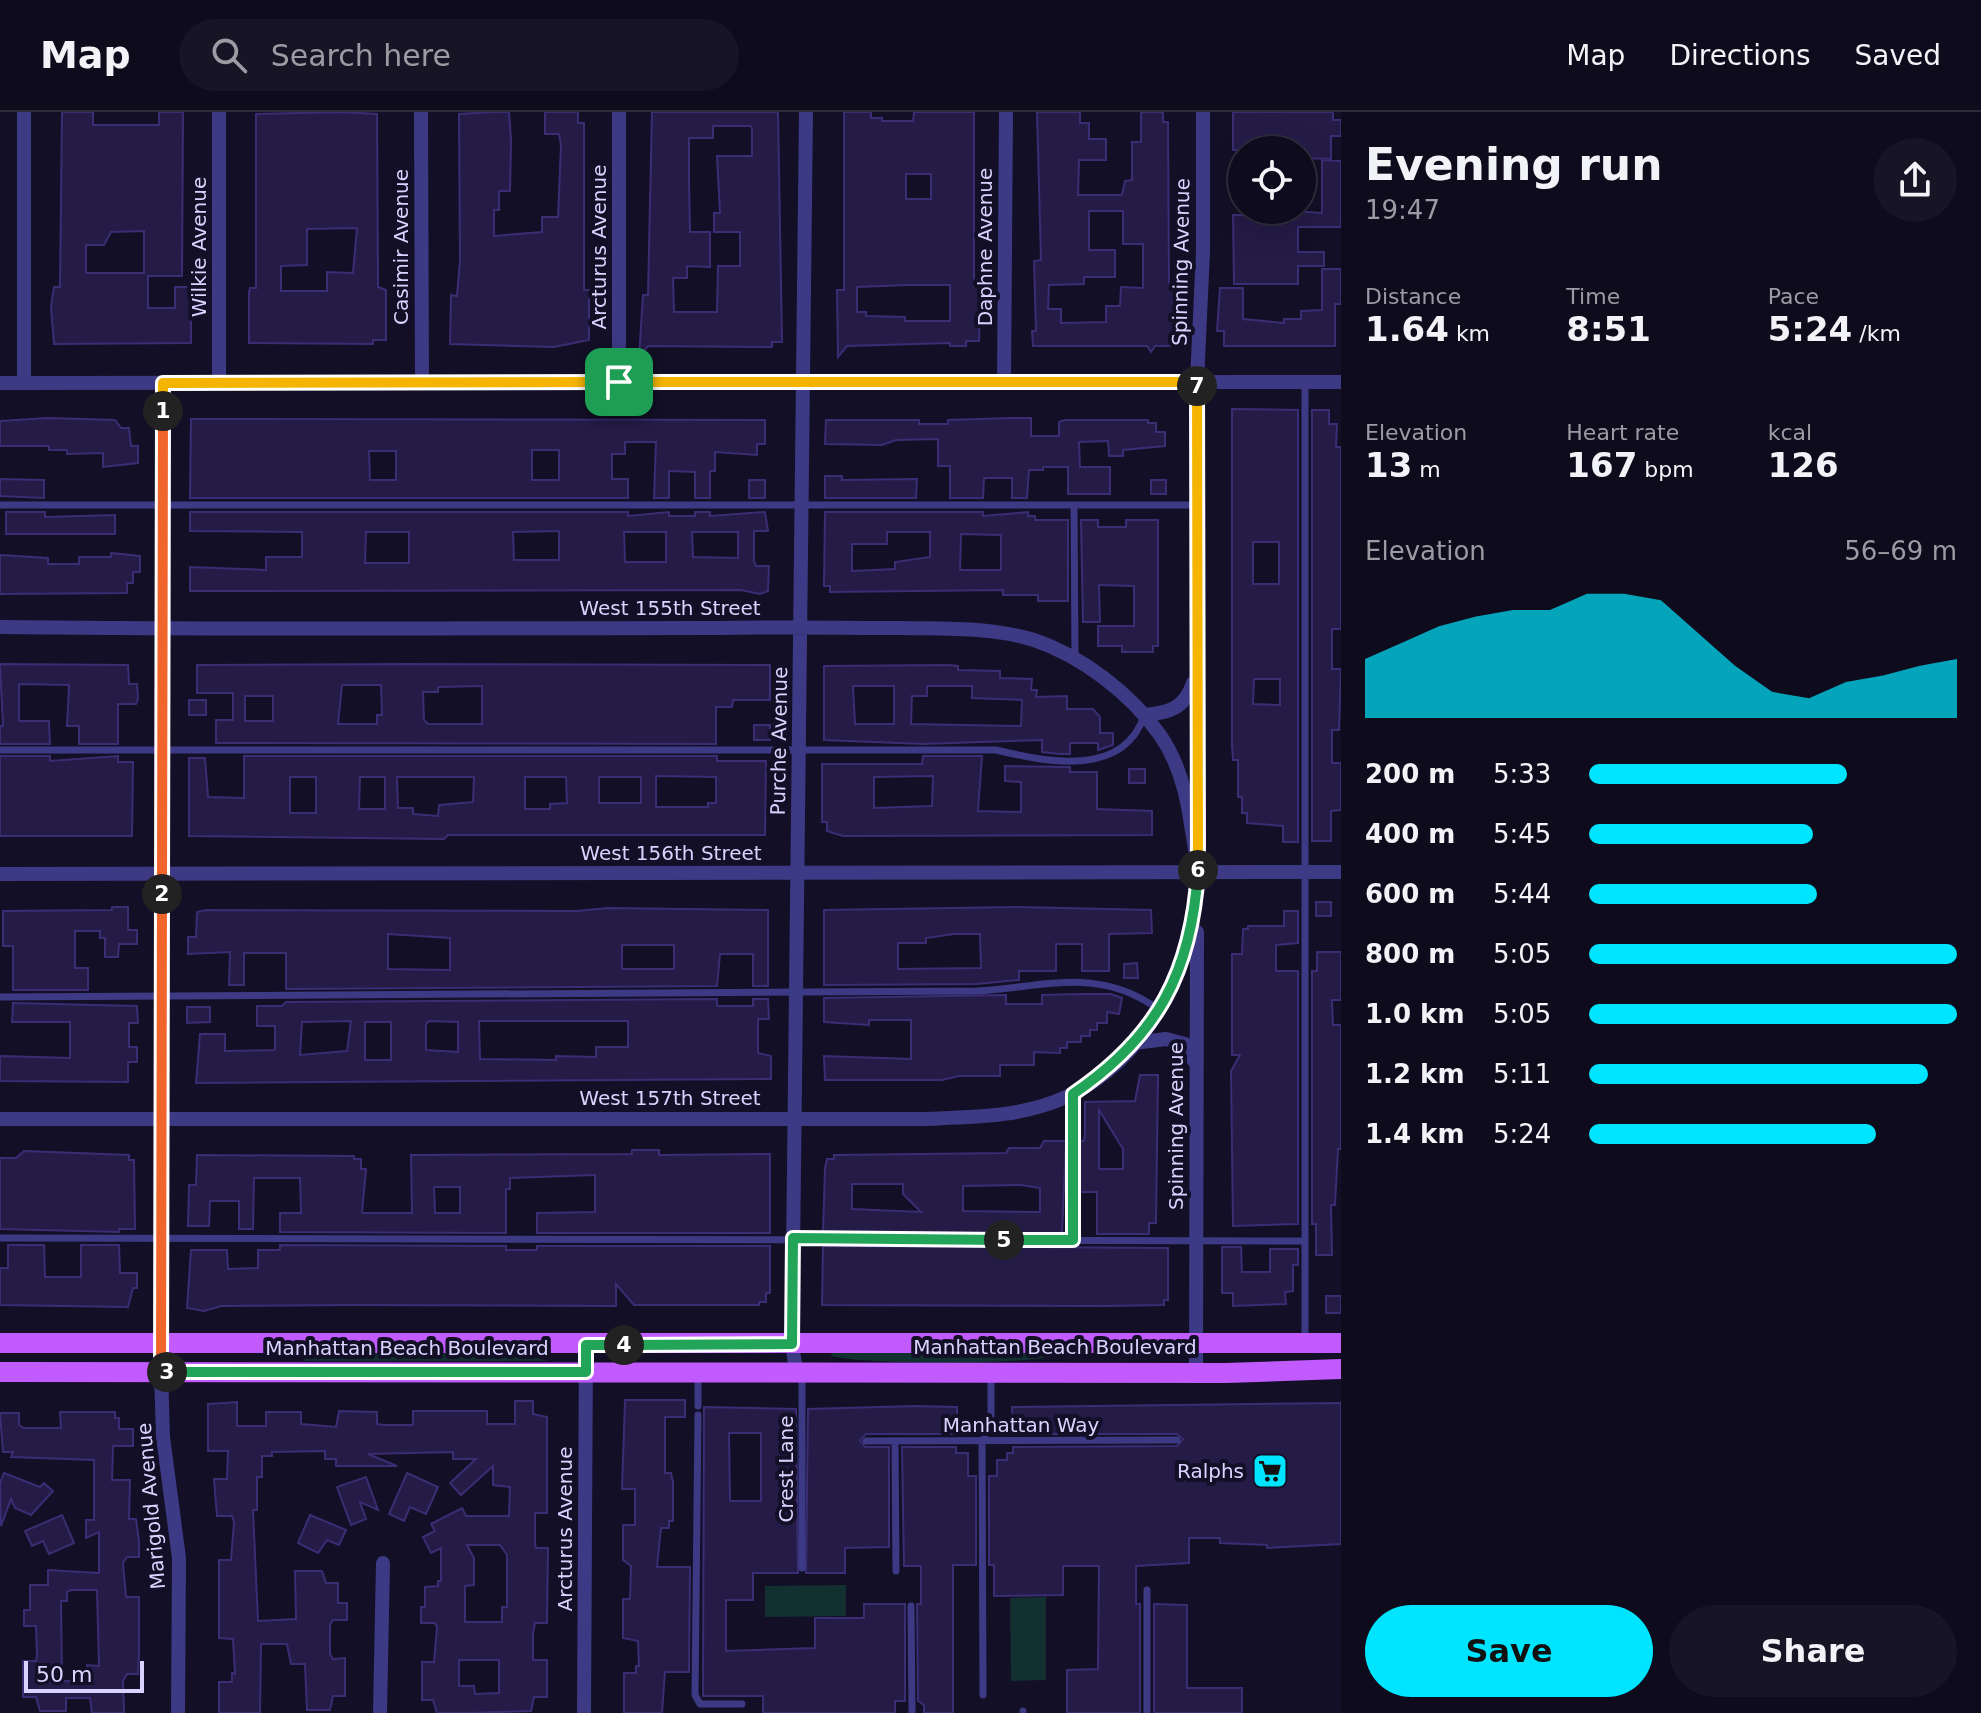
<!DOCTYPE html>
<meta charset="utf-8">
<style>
:root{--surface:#0e0b1c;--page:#171425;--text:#f1f3f6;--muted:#9b9ba3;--line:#2e2b3b;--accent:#00e5ff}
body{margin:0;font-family:"DejaVu Sans",sans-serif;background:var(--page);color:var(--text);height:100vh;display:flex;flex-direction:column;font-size:30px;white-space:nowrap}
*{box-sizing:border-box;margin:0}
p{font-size:26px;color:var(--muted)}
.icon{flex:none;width:44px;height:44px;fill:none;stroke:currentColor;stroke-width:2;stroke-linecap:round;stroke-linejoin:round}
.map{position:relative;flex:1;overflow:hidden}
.side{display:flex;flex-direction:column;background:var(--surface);width:640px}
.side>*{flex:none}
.fabs{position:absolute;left:1228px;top:24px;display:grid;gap:16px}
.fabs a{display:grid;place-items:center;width:88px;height:88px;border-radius:50%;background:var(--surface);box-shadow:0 8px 32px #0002,0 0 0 2px var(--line);font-size:40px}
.scale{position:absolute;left:24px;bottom:20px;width:120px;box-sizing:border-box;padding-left:8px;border:4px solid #d9d4ff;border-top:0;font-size:22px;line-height:28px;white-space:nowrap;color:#d9d4ff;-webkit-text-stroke:6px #130f26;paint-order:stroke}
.pin{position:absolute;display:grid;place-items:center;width:68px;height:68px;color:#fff;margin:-34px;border-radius:16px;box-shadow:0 4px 12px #0006}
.km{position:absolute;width:40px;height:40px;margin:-20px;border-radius:50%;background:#222;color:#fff;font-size:22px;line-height:40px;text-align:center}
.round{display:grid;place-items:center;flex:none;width:84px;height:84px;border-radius:42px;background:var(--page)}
.overview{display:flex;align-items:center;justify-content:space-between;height:136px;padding:0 24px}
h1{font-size:44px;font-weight:800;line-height:60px}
.figures{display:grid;grid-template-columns:repeat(3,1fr);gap:12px;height:136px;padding:8px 24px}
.figures div{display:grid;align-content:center}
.figures b{font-size:34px;font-weight:800}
.figures small{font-size:22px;font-weight:400}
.figures p{font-size:22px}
.chart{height:224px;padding:16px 24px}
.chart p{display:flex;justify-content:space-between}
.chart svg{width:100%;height:144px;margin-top:8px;fill:var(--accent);opacity:.7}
.button{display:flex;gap:16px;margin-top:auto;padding:16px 24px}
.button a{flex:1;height:92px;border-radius:48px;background:var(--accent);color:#111;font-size:32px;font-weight:800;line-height:92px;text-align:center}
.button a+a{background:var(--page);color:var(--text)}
ul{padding:0 24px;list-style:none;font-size:26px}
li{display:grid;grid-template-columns:128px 96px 1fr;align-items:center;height:60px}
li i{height:20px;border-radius:10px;background:var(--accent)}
header{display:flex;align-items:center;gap:48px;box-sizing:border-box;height:112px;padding:0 40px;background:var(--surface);border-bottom:2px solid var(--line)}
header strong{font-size:38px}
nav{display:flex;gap:44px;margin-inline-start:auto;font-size:28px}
.search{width:560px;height:72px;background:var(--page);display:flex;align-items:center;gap:20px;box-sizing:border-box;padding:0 28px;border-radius:44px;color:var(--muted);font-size:30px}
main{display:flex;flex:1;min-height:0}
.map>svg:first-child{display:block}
.green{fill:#12302f}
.building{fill:#241b47;stroke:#3b2d73;stroke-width:2;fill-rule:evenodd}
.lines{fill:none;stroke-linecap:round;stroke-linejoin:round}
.service{stroke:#3d3a85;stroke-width:7}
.minor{stroke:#3d3a85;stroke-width:14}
.primary{stroke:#c25bff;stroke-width:20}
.split-1-casing{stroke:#fff;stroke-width:16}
.split-2-casing{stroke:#fff;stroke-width:16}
.split-3-casing{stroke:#fff;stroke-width:16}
.split-4-casing{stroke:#fff;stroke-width:16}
.split-5-casing{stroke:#fff;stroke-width:16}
.split-6-casing{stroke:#fff;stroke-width:16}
.split-7-casing{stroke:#fff;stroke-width:16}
.split-8-casing{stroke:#fff;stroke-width:16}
.split-1{stroke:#f5b400;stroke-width:10}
.split-2{stroke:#f0652b;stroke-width:10}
.split-3{stroke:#f0652b;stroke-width:10}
.split-4{stroke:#22a559;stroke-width:10}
.split-5{stroke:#22a559;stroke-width:10}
.split-6{stroke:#22a559;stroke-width:10}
.split-7{stroke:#f5b400;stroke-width:10}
.split-8{stroke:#f5b400;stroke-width:10}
.labels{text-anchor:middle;stroke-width:8;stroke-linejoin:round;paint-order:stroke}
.street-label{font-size:20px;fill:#d9d4ff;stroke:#130f26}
.poi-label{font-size:20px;fill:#d9d4ff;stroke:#130f26;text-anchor:end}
</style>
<header>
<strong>Map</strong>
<div class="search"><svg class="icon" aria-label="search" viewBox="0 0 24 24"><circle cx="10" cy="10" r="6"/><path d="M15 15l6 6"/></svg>Search here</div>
<nav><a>Map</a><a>Directions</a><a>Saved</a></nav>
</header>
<main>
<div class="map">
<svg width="1341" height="1601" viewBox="0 0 1341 1601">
<rect width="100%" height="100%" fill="#130f26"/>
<path class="green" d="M342,1241H517L548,1249H304V1245Z
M832,1241H1068C1038,1254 866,1253 831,1244Z
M846,1473V1504L765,1505V1474Z
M1046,1485V1568L1011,1569L1010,1486Z"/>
<path class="building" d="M62,0H93V13H159V0H183L182,164H148V196H175V175H191V231L54,232L51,194L54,175H60ZM144,119V161H86V133H104L111,120Z
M343,0L377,2L378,175L386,178V228H373V232L249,231V180L250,176H256V2ZM357,116L353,161L327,160V179H281V154L307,153V117Z
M493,0H509L511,28L510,79H499V98H494V124L542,120V105H558L561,33L559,22H545V0H578V11H584V178H589V228L554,235L450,232L451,183L457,184L460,148L459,2Z
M652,0H778L782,230H772V235L648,234L639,246L643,183H648ZM713,14H751L752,17V44H717L720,101H714V120H740V154H718L717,200H674L673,166H687V154L710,155V120H690L689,69V26H713Z
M844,0H871V6H882V9H913L914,0H974V175H985V190H980L979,229H966V234H950V231L847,234L838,245L837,178H844ZM906,62H931V87H906ZM908,173H950V209H905V205L866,204V200H857V175Z
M1037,0H1080V11H1089V27H1106V48H1079L1078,83H1122L1125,69L1132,68V30H1141V0H1163V10H1168L1169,175H1173L1174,234H1155L1151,240L1147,234H1033L1032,219H1036L1034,149L1041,148ZM1089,99H1123V132H1143V176L1121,175L1120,194H1106V210L1061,211V197H1048L1049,173L1084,172V165H1115V138H1089Z
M1233,0H1333V8H1341V24H1331V47L1302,46V38H1233Z
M1322,48L1341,49V115H1298V140H1324V154H1298V172H1234L1233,103H1275V98L1322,101Z
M1322,157H1341V192H1335V234H1224V219H1217L1220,176H1243V207L1284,211V207H1301V199L1322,198Z
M1232,297L1298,298V730H1283V714L1247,711V701H1242V685H1238V648H1233L1232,633ZM1253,430H1279V472H1253ZM1254,567H1280V593L1253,592Z
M1312,298H1329V312H1337L1336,335H1341V517H1332V557H1341L1339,618H1332V651H1341V698L1331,699V729H1312Z
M48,306L115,308L121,316H129L131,334H138V351L103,355V341L67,342V338H49V334H0V309Z
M1012,306H1031V324H1059V310L1065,308H1148V311H1156V320H1165V334L1123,338V344H1109L1108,329L1079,330L1080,355H1110V382H1068V355H1043V358H1029L1027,386H1012V366H984L983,386H950V354H938V327L896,328L882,333L825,332L826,308H919V312H948V308Z
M191,307L765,308V332H757V343L715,340V359H710V386H695V360L669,359V386H654L656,330H625V342H612V367H628V386H190ZM532,338H559V368H532ZM369,339H396V368H370Z
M825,364H842V368L917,367L916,386H825Z
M0,367L44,368V386L0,384Z
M749,368H765V386H749Z
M1151,368H1166V382H1151Z
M6,400H45V405L115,403V422H6Z
M190,400H628V404L669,400V404H695V400H710V404L765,400L768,419H754V449L756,454H769L768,479L760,482L741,478L190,479V455L266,458V445H302V420L190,419ZM559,419V448H514L513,420ZM366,420H409V451H365ZM624,420H666V450H625ZM692,420H738V446L693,445Z
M825,400H983V404L1028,400V404H1035V408H1068V489H1038V483H1003V478L830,480V474H824V470ZM887,420H930V445L895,450V457L852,459V432H887ZM961,422L1001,423V458H960Z
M1081,408H1098V415H1126V408H1158V534H1153V540H1122V534H1098V514H1134V474L1099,473L1100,510H1083Z
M111,441L140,444V460H133V471H127V481L0,482V443L48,446V452H79V445H111Z
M0,552L128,553L129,572H137L138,587L136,592H118V632H79V614H67L69,573L19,572V609H49L50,632H0V614H3Z
M407,552L770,553V588H733L732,595H716V632L216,631V608H233V581H197V553ZM342,573H381L382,603H377V612H338ZM482,574V612H428L424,608L423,580H438V575ZM245,584H273V609H245Z
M948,553L958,554V558L1000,559V566L1032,567L1031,578H1037L1036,585L1067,584V597H1093L1100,605V621H1113V633L1098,638V631H1070V642H1060L1042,640V628L923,632L824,628V554ZM853,574H894V612H855ZM927,574H972V586L1022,588L1021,614L911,612L912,584H927Z
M189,588H206V603H189Z
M754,613H770V628H754Z
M0,644H50V649L118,644V650H133L132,724H0Z
M244,644H717V649H766L765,723H448L444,727L189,724V646H205L208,685L244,686ZM656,664L716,665V691H708V695H656ZM290,665H316V701H290ZM360,665H385V697H359ZM397,665H474L473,690L439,693L438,704L413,702V696H398ZM525,665H566L567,691L550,692V697H525ZM599,665H641V691H599Z
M923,644H982L978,699L1021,700V670L1005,669V654L1070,655V660H1097V697L1152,699V723L843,724L827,719V710H822V652H922ZM933,664L932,694L874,696V665Z
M1129,657H1145V671H1129Z
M1316,790H1331V804H1316Z
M112,795H128V818H137V832H119L118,845H105V826H100V819H75V856H88V878H13V834H3V799L112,798Z
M1017,795L1151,798L1152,821L1109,822V859H1082V832H1056V859H1019V868L977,872L824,873V798ZM954,822H980L981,856L898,857V831H926V826Z
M608,796L768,798V874H753V842H720L717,874L286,877V841H244V873H229L230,840L188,842V825H196L197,800L207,798L577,799ZM388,822L450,826V858L388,857ZM622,833H674V857H622Z
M1284,799H1298V831L1276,833V859H1298V1112L1233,1114L1231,959L1240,943H1232V842H1242L1243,817H1248V814H1284Z
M1317,840H1341V888H1332L1333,913H1341V1037H1338L1335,1093H1331L1332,1143H1316V1112H1312V859H1317Z
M1137,851L1138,866H1124V852Z
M1082,882H1111L1122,886L1119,902L1107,900V911H1097V918H1090V924H1081V930H1067V936H1060V941L1034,940V953H1000V964H959L942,968H825L824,944L911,947V908H869V913L824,910V886L1006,883V892H1042V883Z
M717,887V894H753V887H768L769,907H758V941L771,944V967L196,971L200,922H225V939L275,938V914H257V894H282L286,890ZM351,909L347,939L300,943L302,910ZM429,909L458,910V940L426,938V912ZM479,909H628V935H596V945L556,944V948L480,947ZM365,910H391V948H365Z
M13,891L137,894L138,911H129V935H137V950H128V970L0,969V944L70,946V910H12Z
M187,895H210V910L187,911Z
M1140,963H1158L1156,1111H1149V1122H1097V1080H1080V1029H1084L1085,1022V990L1135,989ZM1099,998L1123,1037V1057H1099Z
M1044,1029H1066L1062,1122L823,1121L825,1056L827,1047H834V1043L1006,1041L1009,1036H1040ZM852,1072H903V1082L921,1100L852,1097ZM1021,1073L1040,1076V1100L963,1099V1074Z
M632,1038H659V1043L770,1042V1121H537V1101L595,1100V1063L510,1066V1077H506V1121L280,1120V1101H301L300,1066H254L253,1117H239V1089H210L209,1114H188L189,1073H196L197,1043L354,1044V1047H361V1057H366L362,1101H412L411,1043L632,1042ZM434,1075H460V1101H435Z
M24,1039L129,1043V1048H134L135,1117H119V1120L0,1117V1046H16Z
M8,1133H44L45,1165H81V1133H119L120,1161H137V1176H133L128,1195L0,1193V1156H8Z
M280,1133L506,1134V1138H537V1134H770V1181H766V1190H759V1193H634L616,1172V1194L352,1193L221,1194L204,1199L187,1196L191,1138H227L228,1157L258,1156V1138H280Z
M823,1134L1168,1136V1188H1164V1193L1105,1194L822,1193Z
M1222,1135H1241L1242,1160H1270V1137H1298V1153H1293V1179L1285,1180L1286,1192L1233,1194V1181H1222Z
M1326,1184H1341V1201H1326Z
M625,1288H685V1305H665V1361H671L673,1370V1409H669V1416H661L657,1455H690L689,1560H665L662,1601H624V1561H636V1554H639L638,1529L623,1526V1487H630L631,1454L623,1448V1413H635V1377H622Z
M515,1289H533V1302L547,1305V1401H535V1432L536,1436H548L547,1511H535L533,1521V1548H547V1585H534L531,1599L469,1601H437L433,1588H422V1550H434L437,1515L435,1511H421V1495H425V1475L438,1474V1469H441V1436L431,1441L423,1425L435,1419L431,1412L462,1396L466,1404H509L510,1375L493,1373V1354L461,1383L450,1371L476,1347H453V1340L368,1342L397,1354H336V1347H325V1339L272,1340V1344H262V1365H257V1398H253L258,1509L296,1507L295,1459H322L326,1471H338V1491H347V1508H333L330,1513V1542L333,1547L345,1546V1584H333L330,1598H307L305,1552H291L287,1532H261L260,1601H219V1570H232V1561L235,1562L233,1527L219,1526V1448H231L234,1410L232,1404H217L214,1367H227L228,1339H208V1292L237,1290V1314H266V1300H301V1312L336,1315L339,1299L377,1300V1312L384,1313H413V1299H487V1312H515ZM467,1433H500L507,1443V1495H502V1510H465V1474L474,1473V1446ZM459,1548H499V1581L475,1582L474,1574H459Z
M1341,1291V1432L1267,1436V1433L1220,1431V1426H1189V1451L1136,1454V1492H1140V1601H1067V1558L1098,1557L1099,1454H1063V1483L994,1484V1453H989V1364H997V1348H1007V1341H1013V1335L1177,1334L1183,1327L1177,1322H1013L1012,1295Z
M915,1294L957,1295V1322H866L860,1328L865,1335H889V1435L845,1436V1461H806L808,1297Z
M704,1295L796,1297L798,1461H753V1488H726V1539L815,1536V1506H864V1492H905V1589H895V1601H763V1584H703ZM729,1321H761V1389H730Z
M60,1300H115V1306H119V1317H133V1334H113L112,1368H130L129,1407H136L139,1429V1445H127L123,1451L126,1485H139V1539L138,1562H127L123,1569L124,1601H92L90,1586H66V1599H40L36,1585H23V1549H36L37,1544L36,1514H24V1498H30V1473H48V1458L99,1461V1420L86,1426V1408H94V1348L11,1345L13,1340H3L0,1301H19V1313L24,1316H61ZM97,1478L99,1554L87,1553V1569H62L61,1489H67V1480L71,1478Z
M902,1335H956V1341H968V1364H976V1453H953V1601H924V1593L918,1589L917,1492H921V1454H904Z
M4,1361L40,1375L44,1371L53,1379L31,1403L15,1396L11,1387L1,1414L0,1371Z
M407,1361L438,1375L426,1402L410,1395L404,1409L389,1402Z
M366,1365L378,1398L360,1390L366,1407L351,1413L337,1375Z
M62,1403L74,1431L49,1442L43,1429L32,1434L25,1419Z
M310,1403L346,1418L339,1433L327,1428L318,1441L298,1431Z
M1154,1492L1187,1493V1576H1242V1601H1154Z"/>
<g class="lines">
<path class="service" d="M0,393H1197
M1074,393L1075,547
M0,638H996C1046,650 1123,666 1144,604
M0,885L977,879C1044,875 1098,854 1158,897
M1073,983V1128
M0,1126L1305,1129
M1305,1228V270
M802,1264V1456
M698,1294V1265
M698,1303L695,1583L700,1592H742
M866,1329L1177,1328
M895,1329L896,1459
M1147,1478V1601
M911,1494L912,1601
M983,1583L982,1330L991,1310V1265
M1023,1599V1601"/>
<path class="minor" d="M421,0L422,270
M619,0V270
M1004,270L1006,0
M0,271L1341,270
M24,271V0
M163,271L161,1260L163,1325L179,1446L178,1601
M219,271V0
M0,515C239,518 478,516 716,516C778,515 840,516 902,516C946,517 992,515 1034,528C1082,544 1131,582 1160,623C1178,649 1187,682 1191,713C1194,730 1198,749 1197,766C1191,853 1152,944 1068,984C1022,1006 971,1005 921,1007H0
M1144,603C1169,601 1185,596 1193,571
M1197,703V270L1203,139V0
M0,762L1341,760
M1134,931L1166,927L1185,932L1194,949
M796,1258L792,1232L806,0
M1196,1260L1197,820
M380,1601L383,1451
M584,1601L586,1233"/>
<path class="primary" d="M0,1231H1341
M0,1260L1226,1261L1341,1257"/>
</g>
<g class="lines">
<defs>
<path id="split-1" d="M163,299V271L619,270"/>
<path id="split-2" d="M162,782L163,299"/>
<path id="split-3" d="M162,782L161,1260H167"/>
<path id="split-4" d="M167,1260H586V1233H624"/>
<path id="split-5" d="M624,1233L792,1232L793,1126L1004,1128"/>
<path id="split-6" d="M1004,1128H1073V982C1157,925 1192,860 1198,758"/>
<path id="split-7" d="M1197,274L1198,758"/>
<path id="split-8" d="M619,270H1197V274"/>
</defs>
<use href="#split-1" class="split-1-casing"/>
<use href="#split-2" class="split-2-casing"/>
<use href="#split-3" class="split-3-casing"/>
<use href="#split-4" class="split-4-casing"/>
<use href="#split-5" class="split-5-casing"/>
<use href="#split-6" class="split-6-casing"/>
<use href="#split-7" class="split-7-casing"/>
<use href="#split-8" class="split-8-casing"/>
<use href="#split-1" class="split-1"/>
<use href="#split-2" class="split-2"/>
<use href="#split-3" class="split-3"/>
<use href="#split-4" class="split-4"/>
<use href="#split-5" class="split-5"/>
<use href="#split-6" class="split-6"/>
<use href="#split-7" class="split-7"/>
<use href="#split-8" class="split-8"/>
</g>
<defs>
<symbol id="supermarket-square" viewBox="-11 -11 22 22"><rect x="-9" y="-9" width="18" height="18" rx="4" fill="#00e5ff" stroke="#130f26"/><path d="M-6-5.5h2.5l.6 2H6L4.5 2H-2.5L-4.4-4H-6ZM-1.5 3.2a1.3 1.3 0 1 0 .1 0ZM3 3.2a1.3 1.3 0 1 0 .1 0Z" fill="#111"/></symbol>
</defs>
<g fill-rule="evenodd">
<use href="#supermarket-square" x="1250" y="1339" width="40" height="40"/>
</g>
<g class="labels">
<g class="street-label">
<text transform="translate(199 135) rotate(-90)" y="7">Wilkie Avenue</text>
<text transform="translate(401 135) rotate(-90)" y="7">Casimir Avenue</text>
<text transform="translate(599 135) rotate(-90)" y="7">Arcturus Avenue</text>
<text transform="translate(985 135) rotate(-90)" y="7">Daphne Avenue</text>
<text transform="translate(1181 150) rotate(-89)" y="7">Spinning Avenue</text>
<text x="670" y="503">West 155th Street</text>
<text transform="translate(779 629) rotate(-89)" y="7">Purche Avenue</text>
<text x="671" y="748">West 156th Street</text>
<text x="670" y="993">West 157th Street</text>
<text transform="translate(1176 1014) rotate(-90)" y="7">Spinning Avenue</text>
<text x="1055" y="1242">Manhattan Beach Boulevard</text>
<text x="407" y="1243">Manhattan Beach Boulevard</text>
<text x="1021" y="1320">Manhattan Way</text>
<text transform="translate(786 1357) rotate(-90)" y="7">Crest Lane</text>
<text transform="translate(151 1394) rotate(-95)" y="7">Marigold Avenue</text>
<text transform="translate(565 1417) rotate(-90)" y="7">Arcturus Avenue</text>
</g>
<g class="poi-label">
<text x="1244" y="1366">Ralphs</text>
</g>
</g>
</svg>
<div class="fabs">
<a><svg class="icon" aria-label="locate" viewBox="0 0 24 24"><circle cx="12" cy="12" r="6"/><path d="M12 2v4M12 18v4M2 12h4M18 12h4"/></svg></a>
</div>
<div class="scale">50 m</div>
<div class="pin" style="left:619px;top:270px;background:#1e9e55"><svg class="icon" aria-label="arrive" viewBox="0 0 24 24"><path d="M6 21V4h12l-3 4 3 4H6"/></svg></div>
<b class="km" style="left:163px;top:299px">1</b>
<b class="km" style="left:162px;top:782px">2</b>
<b class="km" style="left:167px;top:1260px">3</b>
<b class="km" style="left:624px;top:1233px">4</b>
<b class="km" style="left:1004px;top:1128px">5</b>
<b class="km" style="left:1198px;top:758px">6</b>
<b class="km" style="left:1197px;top:274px">7</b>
</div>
<section class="side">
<div class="overview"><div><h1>Evening run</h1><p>19:47</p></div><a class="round"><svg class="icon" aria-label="share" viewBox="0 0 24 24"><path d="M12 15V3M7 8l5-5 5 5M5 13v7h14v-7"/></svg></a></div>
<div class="figures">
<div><p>Distance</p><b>1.64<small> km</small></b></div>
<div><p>Time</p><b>8:51</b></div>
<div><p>Pace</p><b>5:24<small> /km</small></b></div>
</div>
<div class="figures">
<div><p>Elevation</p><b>13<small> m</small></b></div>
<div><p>Heart rate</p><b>167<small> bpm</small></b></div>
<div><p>kcal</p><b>126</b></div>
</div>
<div class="chart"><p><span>Elevation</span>56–69 m</p>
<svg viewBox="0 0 160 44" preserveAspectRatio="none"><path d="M0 44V26L10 21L20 16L30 13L40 11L50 11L60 6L70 6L80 8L90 18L100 28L110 36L120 38L130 33L140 31L150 28L160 26V44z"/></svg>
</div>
<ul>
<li><b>200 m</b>5:33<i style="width:70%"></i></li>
<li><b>400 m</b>5:45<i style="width:61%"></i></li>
<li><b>600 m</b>5:44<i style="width:62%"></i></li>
<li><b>800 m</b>5:05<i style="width:100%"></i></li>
<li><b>1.0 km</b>5:05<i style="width:100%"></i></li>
<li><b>1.2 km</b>5:11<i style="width:92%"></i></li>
<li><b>1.4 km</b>5:24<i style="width:78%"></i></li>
</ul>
<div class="button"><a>Save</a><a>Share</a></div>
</section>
</main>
